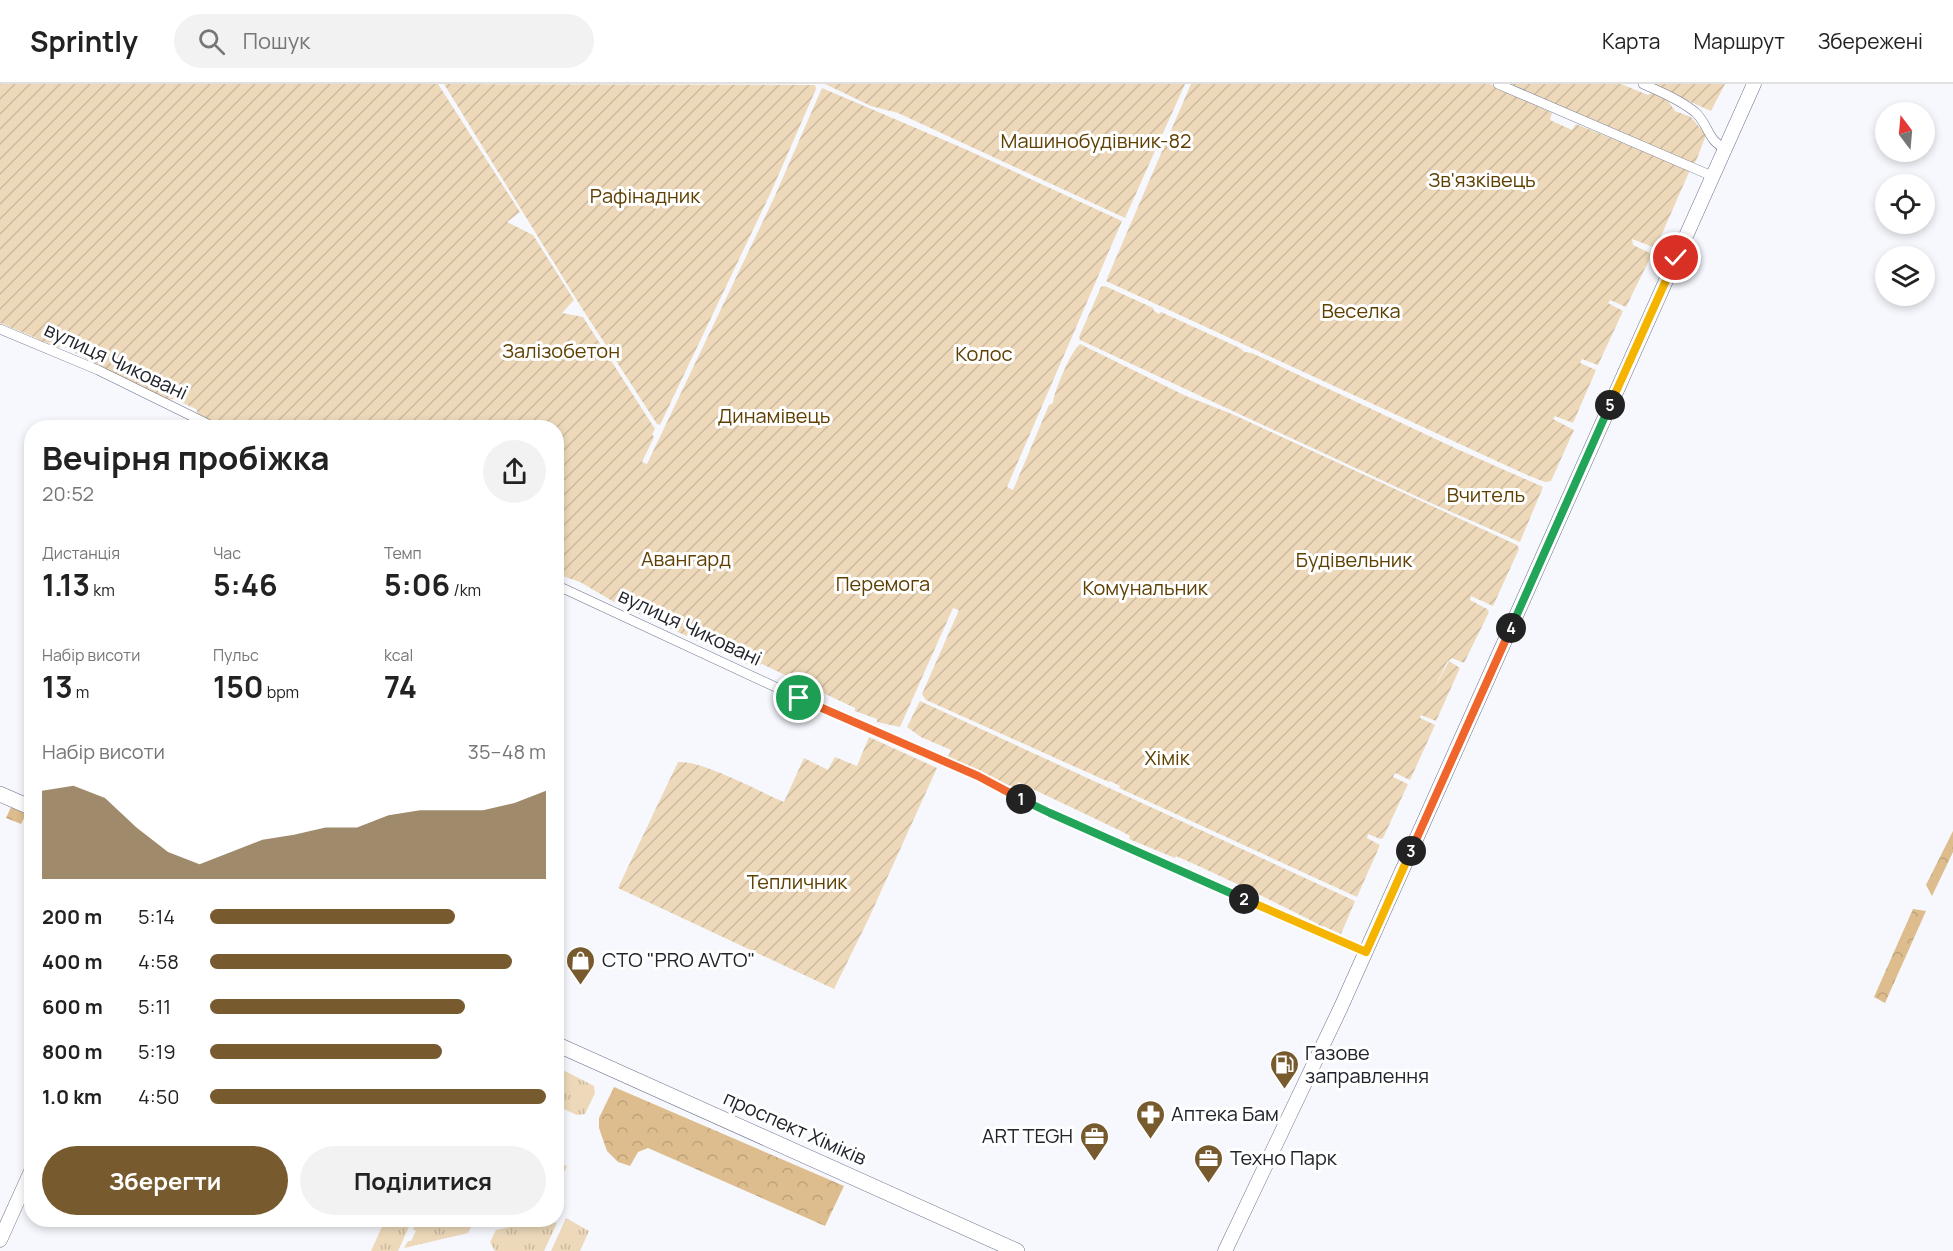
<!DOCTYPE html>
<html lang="uk">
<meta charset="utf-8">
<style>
:root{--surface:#fff;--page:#f2f2f2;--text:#222;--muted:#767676;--line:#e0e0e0;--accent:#775b2e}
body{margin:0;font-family:Manrope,sans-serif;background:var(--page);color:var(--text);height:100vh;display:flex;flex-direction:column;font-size:22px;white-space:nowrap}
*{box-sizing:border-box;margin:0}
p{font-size:20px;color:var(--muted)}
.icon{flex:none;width:33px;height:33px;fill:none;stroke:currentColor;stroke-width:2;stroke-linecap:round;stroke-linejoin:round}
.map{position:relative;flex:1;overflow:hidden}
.drawer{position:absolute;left:24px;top:336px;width:540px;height:807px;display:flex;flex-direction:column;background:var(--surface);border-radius:24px;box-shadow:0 3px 9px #0003}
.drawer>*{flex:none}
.needle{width:39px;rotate:344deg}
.fabs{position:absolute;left:1875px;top:18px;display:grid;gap:12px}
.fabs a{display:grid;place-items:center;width:60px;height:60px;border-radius:50%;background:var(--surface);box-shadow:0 3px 9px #0003;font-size:30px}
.pin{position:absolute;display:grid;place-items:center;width:51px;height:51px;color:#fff;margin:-26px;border:3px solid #fff;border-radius:50%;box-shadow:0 2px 6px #0007}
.km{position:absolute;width:30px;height:30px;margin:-15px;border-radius:50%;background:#222;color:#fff;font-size:16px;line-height:30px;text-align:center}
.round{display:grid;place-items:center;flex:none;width:63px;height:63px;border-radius:32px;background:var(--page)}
.headline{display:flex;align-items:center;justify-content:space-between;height:102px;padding:0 18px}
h1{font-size:33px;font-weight:700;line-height:45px}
.figures{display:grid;grid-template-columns:repeat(3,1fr);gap:9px;height:102px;padding:6px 18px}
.figures div{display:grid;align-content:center}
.figures b{font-size:30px;font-weight:700}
.figures small{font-size:16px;font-weight:400}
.figures p{font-size:16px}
.chart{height:168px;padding:12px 18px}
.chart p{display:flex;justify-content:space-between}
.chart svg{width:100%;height:108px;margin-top:6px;fill:var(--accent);opacity:.7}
.cta{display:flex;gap:12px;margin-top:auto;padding:12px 18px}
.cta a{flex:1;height:69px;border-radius:36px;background:var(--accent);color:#fff;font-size:24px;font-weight:700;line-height:69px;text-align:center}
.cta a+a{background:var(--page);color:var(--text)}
ul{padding:0 18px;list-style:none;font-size:20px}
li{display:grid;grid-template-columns:96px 72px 1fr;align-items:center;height:45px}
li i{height:15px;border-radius:8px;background:var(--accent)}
header{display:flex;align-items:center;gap:36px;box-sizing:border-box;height:84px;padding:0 30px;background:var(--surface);border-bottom:2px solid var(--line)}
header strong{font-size:28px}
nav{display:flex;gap:33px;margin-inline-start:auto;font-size:21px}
.search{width:420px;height:54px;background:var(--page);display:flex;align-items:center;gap:15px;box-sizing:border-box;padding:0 21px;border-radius:33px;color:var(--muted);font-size:22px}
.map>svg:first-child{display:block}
.grass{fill:url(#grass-tufts)}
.forest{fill:url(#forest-crowns)}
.garden{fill:url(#garden-furrows)}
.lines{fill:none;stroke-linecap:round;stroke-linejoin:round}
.street-casing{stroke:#6a7188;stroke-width:10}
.secondary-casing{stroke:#6a7188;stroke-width:15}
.primary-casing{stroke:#6a7188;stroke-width:16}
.street{stroke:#fff;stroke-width:9}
.secondary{stroke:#fff;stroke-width:14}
.primary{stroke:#fff;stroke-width:15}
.split-1-casing{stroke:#fff;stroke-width:12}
.split-2-casing{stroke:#fff;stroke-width:12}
.split-3-casing{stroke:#fff;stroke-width:12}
.split-4-casing{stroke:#fff;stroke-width:12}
.split-5-casing{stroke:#fff;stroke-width:12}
.split-6-casing{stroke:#fff;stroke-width:12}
.split-1{stroke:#f0652b;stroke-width:8}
.split-2{stroke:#22a559;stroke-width:8}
.split-3{stroke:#f5b400;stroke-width:8}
.split-4{stroke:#f0652b;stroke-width:8}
.split-5{stroke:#22a559;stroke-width:8}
.split-6{stroke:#f5b400;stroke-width:8}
.labels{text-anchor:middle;stroke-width:6;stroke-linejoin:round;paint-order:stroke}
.park-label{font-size:20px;fill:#5f4002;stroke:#fff}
.street-label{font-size:20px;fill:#21242d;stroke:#fff}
.poi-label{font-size:20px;fill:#21242d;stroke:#fff;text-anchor:start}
</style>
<header>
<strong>Sprintly</strong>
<div class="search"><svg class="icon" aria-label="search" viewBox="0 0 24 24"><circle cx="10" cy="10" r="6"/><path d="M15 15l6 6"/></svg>Пошук</div>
<nav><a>Карта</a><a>Маршрут</a><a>Збережені</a></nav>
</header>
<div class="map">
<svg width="1953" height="1167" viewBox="0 0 1953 1167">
<defs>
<pattern id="grass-tufts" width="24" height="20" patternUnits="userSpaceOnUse" patternTransform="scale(1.5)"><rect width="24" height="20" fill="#edd9ba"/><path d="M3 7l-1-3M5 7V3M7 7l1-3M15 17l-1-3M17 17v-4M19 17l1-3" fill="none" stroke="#cbbaa0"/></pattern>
<pattern id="forest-crowns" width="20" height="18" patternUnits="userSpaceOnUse" patternTransform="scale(1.5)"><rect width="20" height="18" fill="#ddbd8d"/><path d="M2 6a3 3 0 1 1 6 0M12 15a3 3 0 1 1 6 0" fill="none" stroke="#bda27a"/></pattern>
<pattern id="garden-furrows" width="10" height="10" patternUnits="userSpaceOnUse" patternTransform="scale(1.5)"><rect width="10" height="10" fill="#edd9ba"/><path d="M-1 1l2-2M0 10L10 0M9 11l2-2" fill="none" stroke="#cbbaa0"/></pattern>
</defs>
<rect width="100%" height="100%" fill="#f6f8fd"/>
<path class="grass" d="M557,983L594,1002L595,1009L585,1030L577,1031L557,1022Z
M557,1077L567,1082L558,1102L557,1101Z
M566,1134L589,1147L580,1167H551Z
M385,1136H412L398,1167H371Z
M421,1136H474V1137L468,1149L404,1164L408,1157H411L416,1147L413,1145L416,1139H419Z
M544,1136L557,1139L544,1167H495L490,1158L496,1146Z"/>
<path class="forest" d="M11,723L26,730L21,740L6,734Z
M1953,747V768L1932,812L1926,801Z
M1913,825L1926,827L1885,919L1874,913Z
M614,1003L844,1102L825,1142L648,1064L638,1068L630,1082L618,1078L607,1067L599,1044V1034Z"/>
<path class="garden" d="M0,0H438L520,128L507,138L533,151L574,216L562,229L583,233L655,345L652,350L654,353L642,378L647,380L774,114L822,4L965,65L1122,137L1007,403L1013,406L1049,321L1053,319C1054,307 1071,267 1080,260L1186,312L1232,330L1517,461L1519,465L1493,522L1471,512L1470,516L1487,525L1489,528L1464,579L1452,574L1447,578L1435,603L1449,577L1460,584L1436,637L1421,631L1420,634L1435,641L1410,696L1395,689L1393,693L1408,700L1383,754L1380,755L1368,750L1367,754L1380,761L1357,813L1119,704L1120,702L1110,697L1109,698L926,616L922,610L959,526L953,524L900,643L877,638V635L855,627V624L762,580L753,583L614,518L580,498L557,490L556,344L225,343L198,330L196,325L174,315L169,316L127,297L61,261L59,264L45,258L42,259L36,254L0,239Z
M444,0L815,1L816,5L771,108L660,341L657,340L583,226Z
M825,0H1185L1125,134L898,29L871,22Z
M1191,0H1490L1552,29L1550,36L1572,46L1576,40L1690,86L1657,161L1653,163L1632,155L1633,161L1652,170L1626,223L1610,216L1608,219L1623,227L1598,281L1582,275L1580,279L1596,286L1573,339L1555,332L1553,335L1574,346L1551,397L1545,398L1527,391L1106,197Z
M1511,0H1621L1648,11L1652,9L1668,17L1675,27L1691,33L1706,51L1696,77L1693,80L1595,38Z
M1650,0H1725L1711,27Z
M1105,202L1153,224L1154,227L1159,230L1161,228L1240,264L1244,268L1252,269L1457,365L1541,402L1543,403L1520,458L1433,420L1080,256L1079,253L1101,203Z
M920,617L1355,817L1341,850L1323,842L1322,844L1317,842L1318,840C1273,817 1224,793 1176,772L1175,774L1129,755L1130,752L1123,748L1018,698L1015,704L948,673L951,666L921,653L907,643Z
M869,653L937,684L868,836L834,905L618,804L678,678C702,676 760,708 784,718L804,674L828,686L835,673L857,682Z"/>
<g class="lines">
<defs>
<path id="street" d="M1498,0L1712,92
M1643,0C1661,8 1680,16 1695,28C1708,39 1708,58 1725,64
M0,245L98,286L216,344
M556,501L799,614L978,692L1050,729L1366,868"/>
<path id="secondary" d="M0,1156L32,1085
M1225,1167L1341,923L1754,0"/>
<path id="primary" d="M0,710L32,724
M556,960L1017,1167"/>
</defs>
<use href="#street" class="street-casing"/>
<use href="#secondary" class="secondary-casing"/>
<use href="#primary" class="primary-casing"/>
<use href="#street" class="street"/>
<use href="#secondary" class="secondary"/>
<use href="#primary" class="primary"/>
</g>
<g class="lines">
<defs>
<path id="split-1" d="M799,614L978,692L1021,715"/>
<path id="split-2" d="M1021,715L1050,729L1244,815"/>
<path id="split-3" d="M1244,815L1366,868L1411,767"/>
<path id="split-4" d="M1411,767L1511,544"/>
<path id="split-5" d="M1511,544L1610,321"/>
<path id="split-6" d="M1610,321L1676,174"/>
</defs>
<use href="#split-1" class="split-1-casing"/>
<use href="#split-2" class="split-2-casing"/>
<use href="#split-3" class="split-3-casing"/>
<use href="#split-4" class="split-4-casing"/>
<use href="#split-5" class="split-5-casing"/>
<use href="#split-6" class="split-6-casing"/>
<use href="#split-1" class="split-1"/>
<use href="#split-2" class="split-2"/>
<use href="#split-3" class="split-3"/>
<use href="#split-4" class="split-4"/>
<use href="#split-5" class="split-5"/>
<use href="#split-6" class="split-6"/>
</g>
<defs>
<symbol id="shop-pin" viewBox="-11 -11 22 30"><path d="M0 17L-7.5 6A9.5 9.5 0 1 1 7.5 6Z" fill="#775b2e" stroke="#fff"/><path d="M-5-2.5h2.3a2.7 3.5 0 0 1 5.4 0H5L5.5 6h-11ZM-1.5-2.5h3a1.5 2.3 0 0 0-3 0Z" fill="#fff"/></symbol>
<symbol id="fuel-pin" viewBox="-11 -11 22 30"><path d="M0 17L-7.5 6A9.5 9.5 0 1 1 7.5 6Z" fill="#775b2e" stroke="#fff"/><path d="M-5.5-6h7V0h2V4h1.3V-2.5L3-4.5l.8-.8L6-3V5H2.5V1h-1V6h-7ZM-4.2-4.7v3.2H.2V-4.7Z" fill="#fff"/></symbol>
<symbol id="pharmacy-pin" viewBox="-11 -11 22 30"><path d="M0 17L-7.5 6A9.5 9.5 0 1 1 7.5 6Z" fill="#775b2e" stroke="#fff"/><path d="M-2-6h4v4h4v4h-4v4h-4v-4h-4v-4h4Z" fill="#fff"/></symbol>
<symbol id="office-pin" viewBox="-11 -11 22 30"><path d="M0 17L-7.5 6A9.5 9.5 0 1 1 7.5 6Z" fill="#775b2e" stroke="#fff"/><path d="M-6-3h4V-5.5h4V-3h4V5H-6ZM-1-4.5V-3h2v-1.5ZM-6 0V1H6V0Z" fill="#fff"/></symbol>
</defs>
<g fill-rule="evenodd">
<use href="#shop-pin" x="564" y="860" width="33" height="45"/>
<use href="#fuel-pin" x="1268" y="964" width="33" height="45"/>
<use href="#pharmacy-pin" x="1134" y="1014" width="33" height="45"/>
<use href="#office-pin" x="1078" y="1036" width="33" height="45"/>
<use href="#office-pin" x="1192" y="1058" width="33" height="45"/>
</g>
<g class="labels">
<g class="park-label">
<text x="1096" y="64">Машинобудівник-82</text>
<text x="1482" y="103">Зв'язківець</text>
<text x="645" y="119">Рафінадник</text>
<text x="1361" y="234">Веселка</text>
<text x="561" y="274">Залізобетон</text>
<text x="984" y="277">Колос</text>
<text x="774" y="339">Динамівець</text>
<text x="1486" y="418">Вчитель</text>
<text x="686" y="482">Авангард</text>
<text x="1354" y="483">Будівельник</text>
<text x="883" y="507">Перемога</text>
<text x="1145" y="511">Комунальник</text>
<text x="1167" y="681">Хімік</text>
<text x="797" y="805">Тепличник</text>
</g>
<g class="street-label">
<text transform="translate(116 277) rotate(25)" y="7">вулиця Чиковані</text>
<text transform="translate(690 543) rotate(25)" y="7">вулиця Чиковані</text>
<text transform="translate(795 1044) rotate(24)" y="7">проспект Хіміків</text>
</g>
<g class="poi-label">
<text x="602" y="883">СТО "PRO AVTO"</text>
<text x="1305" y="976">Газове<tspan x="1305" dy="23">заправлення</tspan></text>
<text x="1171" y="1037">Аптека Бам</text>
<text x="1073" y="1059" text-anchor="end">ART TEGH</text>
<text x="1230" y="1081">Техно Парк</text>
</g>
</g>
</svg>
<div class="fabs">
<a><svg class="needle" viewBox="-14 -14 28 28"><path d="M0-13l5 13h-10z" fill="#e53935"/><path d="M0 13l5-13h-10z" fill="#767676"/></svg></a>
<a><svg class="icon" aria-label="locate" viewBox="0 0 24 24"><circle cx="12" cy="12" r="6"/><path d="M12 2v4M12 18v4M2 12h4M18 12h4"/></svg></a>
<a><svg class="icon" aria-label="layers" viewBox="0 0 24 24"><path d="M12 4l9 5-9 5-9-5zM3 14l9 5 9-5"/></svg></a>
</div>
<div class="pin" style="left:799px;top:614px;background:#1e9e55"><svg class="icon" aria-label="arrive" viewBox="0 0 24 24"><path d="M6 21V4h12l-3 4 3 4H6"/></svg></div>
<div class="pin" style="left:1676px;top:174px;background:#d93025"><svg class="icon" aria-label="check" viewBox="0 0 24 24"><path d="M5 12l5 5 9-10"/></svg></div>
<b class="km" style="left:1021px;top:715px">1</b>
<b class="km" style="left:1244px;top:815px">2</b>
<b class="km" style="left:1411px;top:767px">3</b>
<b class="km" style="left:1511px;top:544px">4</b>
<b class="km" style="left:1610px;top:321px">5</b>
<section class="drawer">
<div class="headline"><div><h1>Вечірня пробіжка</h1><p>20:52</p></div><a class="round"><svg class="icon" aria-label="share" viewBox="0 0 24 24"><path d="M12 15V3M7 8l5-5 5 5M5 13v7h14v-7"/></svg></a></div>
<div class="figures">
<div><p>Дистанція</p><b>1.13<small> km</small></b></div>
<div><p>Час</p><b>5:46</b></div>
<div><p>Темп</p><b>5:06<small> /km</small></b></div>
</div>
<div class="figures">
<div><p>Набір висоти</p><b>13<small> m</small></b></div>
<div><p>Пульс</p><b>150<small> bpm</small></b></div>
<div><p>kcal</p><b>74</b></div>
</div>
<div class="chart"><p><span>Набір висоти</span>35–48 m</p>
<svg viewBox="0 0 160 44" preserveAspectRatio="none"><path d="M0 44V8L10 6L20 11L30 23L40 33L50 38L60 33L70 28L80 26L90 23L100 23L110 18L120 16L130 16L140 16L150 13L160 8V44z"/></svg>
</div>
<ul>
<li><b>200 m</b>5:14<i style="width:73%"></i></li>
<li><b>400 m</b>4:58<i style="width:90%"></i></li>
<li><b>600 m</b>5:11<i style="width:76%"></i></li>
<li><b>800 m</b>5:19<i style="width:69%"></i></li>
<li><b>1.0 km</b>4:50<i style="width:100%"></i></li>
</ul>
<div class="cta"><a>Зберегти</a><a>Поділитися</a></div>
</section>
</div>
